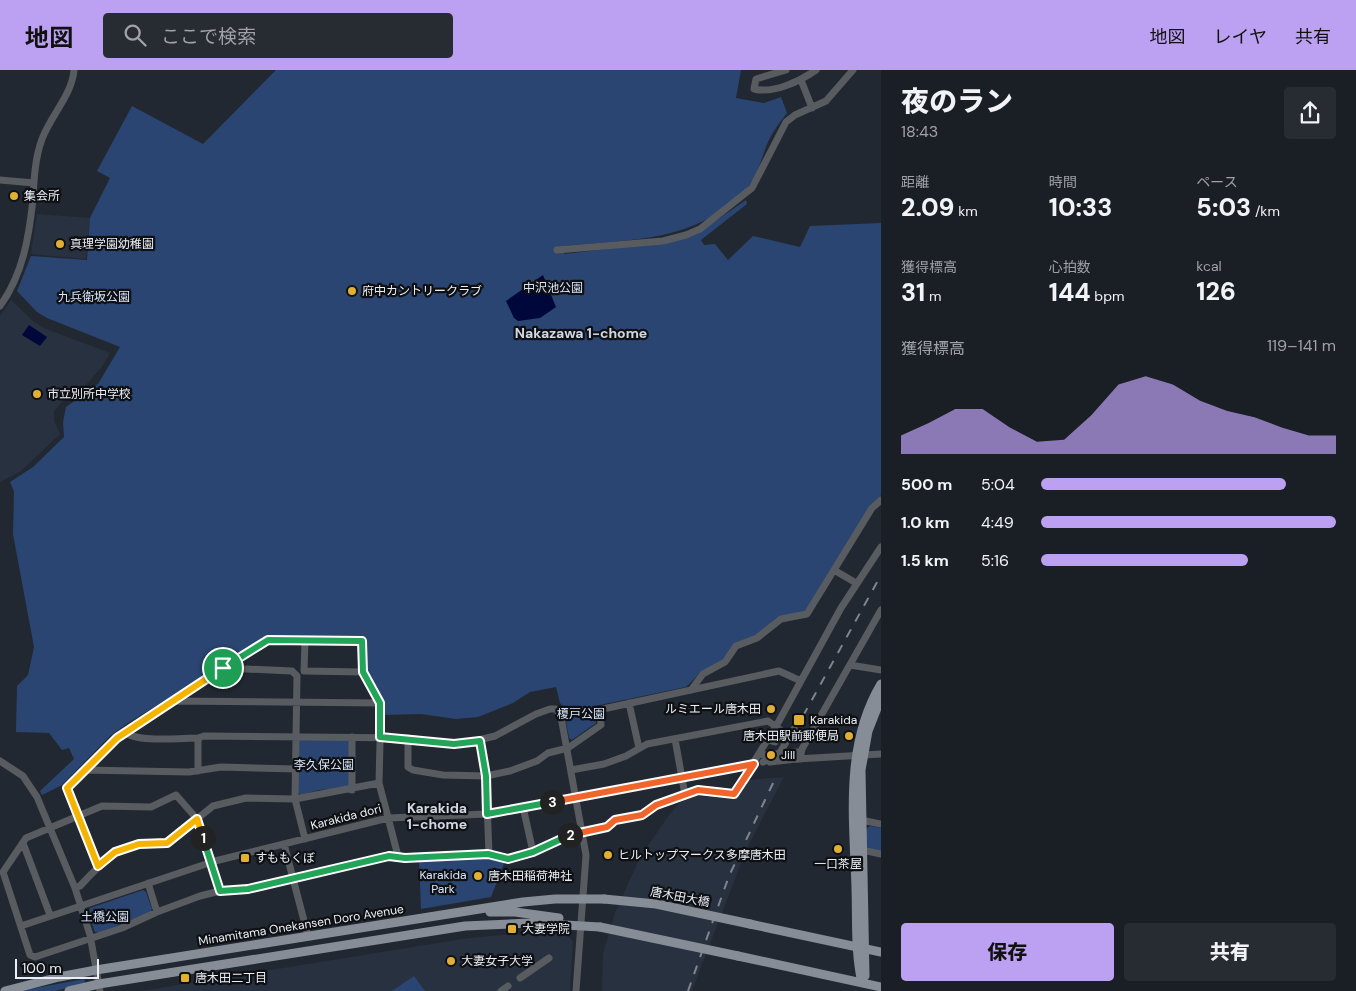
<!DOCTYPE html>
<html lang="ja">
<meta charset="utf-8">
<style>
:root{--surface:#1a1e25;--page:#272b32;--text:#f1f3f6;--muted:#9fa2a7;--accent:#bca0f2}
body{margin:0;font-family:"DM Sans","Noto Sans JP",sans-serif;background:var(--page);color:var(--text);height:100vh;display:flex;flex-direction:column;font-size:19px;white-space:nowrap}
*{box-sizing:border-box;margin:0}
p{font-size:16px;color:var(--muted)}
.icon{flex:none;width:28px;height:28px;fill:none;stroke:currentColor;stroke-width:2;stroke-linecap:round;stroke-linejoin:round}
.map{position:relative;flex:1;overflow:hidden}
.sheet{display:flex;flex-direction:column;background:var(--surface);width:475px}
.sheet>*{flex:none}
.scale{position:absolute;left:15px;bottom:12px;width:84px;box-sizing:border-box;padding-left:5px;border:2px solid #ebeff5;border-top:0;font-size:14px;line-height:18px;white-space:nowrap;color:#ebeff5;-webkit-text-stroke:4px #0e1014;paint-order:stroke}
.pin{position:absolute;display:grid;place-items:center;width:42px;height:42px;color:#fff;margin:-21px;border:2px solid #fff;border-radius:50%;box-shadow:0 1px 5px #0007}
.km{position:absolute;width:25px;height:25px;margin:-12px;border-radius:50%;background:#222;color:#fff;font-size:14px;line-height:25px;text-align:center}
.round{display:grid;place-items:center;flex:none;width:52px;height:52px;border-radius:5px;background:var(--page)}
.overview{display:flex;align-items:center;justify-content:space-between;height:85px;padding:0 20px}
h1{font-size:28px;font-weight:800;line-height:38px}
.stats{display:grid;grid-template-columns:repeat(3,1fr);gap:8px;height:85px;padding:5px 20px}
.stats div{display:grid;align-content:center}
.stats b{font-size:25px;font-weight:800}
.stats small{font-size:14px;font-weight:400}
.stats p{font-size:14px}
.chart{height:140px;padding:10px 20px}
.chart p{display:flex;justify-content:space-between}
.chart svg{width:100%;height:90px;margin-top:5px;fill:var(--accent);opacity:.7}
.primary-button{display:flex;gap:10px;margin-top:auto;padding:10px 20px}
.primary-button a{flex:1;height:58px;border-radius:5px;background:var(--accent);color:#111;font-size:20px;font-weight:800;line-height:58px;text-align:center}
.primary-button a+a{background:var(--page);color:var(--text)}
ul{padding:0 20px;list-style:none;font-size:16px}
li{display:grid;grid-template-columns:80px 60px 1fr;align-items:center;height:38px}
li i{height:12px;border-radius:6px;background:var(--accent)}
header{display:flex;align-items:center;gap:30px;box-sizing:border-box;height:70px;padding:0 25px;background:var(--accent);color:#111}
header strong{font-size:24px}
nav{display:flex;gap:28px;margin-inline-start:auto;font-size:18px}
.search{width:350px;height:45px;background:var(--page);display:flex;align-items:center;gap:12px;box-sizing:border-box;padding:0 18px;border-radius:5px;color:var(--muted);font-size:19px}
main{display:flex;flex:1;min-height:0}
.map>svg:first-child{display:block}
.built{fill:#28313f}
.green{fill:#2a4571}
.water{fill:#00073b}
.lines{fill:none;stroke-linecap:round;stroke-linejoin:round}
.minor{stroke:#585b5f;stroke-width:7}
.major{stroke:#878d97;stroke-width:9}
.rail{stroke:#80858d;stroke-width:2;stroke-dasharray:9 9;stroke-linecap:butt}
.minor-bridge{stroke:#585b5f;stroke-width:7}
.major-bridge{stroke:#878d97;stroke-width:9}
.split-1-casing{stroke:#fff;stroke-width:10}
.split-2-casing{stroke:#fff;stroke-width:10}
.split-3-casing{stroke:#fff;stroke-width:10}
.split-4-casing{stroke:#fff;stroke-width:10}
.split-1{stroke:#f5b400;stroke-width:6}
.split-2{stroke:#22a559;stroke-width:6}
.split-3{stroke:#f0652b;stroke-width:6}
.split-4{stroke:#22a559;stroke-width:6}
.poi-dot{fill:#e0af34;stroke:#0e1014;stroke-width:2}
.labels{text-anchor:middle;stroke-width:4.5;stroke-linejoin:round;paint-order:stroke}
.poi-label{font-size:12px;fill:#ebeff5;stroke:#0e1014;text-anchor:start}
.park-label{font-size:12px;fill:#d9e5fa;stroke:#0e1014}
.street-label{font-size:12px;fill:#ebeff5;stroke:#0e1014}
.neighbourhood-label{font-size:14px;font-weight:bold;fill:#d1d8e4;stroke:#0e1014}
</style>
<header>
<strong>地図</strong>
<div class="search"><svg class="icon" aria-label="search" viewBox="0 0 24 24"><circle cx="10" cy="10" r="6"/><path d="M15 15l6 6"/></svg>ここで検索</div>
<nav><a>地図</a><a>レイヤ</a><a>共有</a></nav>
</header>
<main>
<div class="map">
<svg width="881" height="921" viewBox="0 0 881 921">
<rect width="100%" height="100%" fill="#222831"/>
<path class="built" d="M37,144L90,148L86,189L31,184Z
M11,230L34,252L46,259L110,283L101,298L83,318L65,329L54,341V351L60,364L21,401L0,412V246Z
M784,707L746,780L692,921H602L603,883L615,843L640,787L669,745L679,733L695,726L736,729L748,710Z
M566,864L573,871L570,921H141L462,869L502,865Z"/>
<path class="green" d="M276,0H741L736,28L764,33L781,27L787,43C780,52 773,61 768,72C762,86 758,105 748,117C698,173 632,169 564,176V184L675,171L701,161L746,130L747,134L701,170L704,175L715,174L728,190L753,166L800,177L810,156L881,153V425L805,542L780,547L758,564L734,574L722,590L700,603L686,617L595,636L596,653L572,670L569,668L563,636L560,633L556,617L530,622L513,633L478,647L456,649L421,644L384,645L382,627L367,602L365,567L270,566L128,653L110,666L62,715L42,725L40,721L74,689L69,678L62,680L49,663L16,662L17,616L28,605L34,577L13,464L14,421L10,412L33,397L64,367L63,352L66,337L98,314L120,277L47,248L37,242L17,221L31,186L87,190L90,148L110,108L97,101L132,36L203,74Z
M298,670H349V715L347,718L319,720L301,725L297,722Z
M870,756L881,758V782L866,777V759Z
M490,787L505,791L491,827L421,839L419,790Z
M143,820L146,822L152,839L150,843L99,863L95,862L88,843L90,838Z
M414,906L425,921H392Z
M84,909L85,913L55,921H20Z"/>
<path class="water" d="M543,205L556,237L540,248L518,251L514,248L506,231Z
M29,255L47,267L40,276L22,265Z"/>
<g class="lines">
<path class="minor" d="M786,0L756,9L754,19C774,24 800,11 816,0
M801,10L812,38
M0,110L34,113
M557,180L663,171L686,165L700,159L752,118L786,52L795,45L826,31L853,0
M0,236C23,204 29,167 33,129C34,109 35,88 42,69C51,45 72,25 74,0
M834,500L856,513
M305,570L304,601L363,602
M850,595L881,600
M224,598L292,601L297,606L295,729L305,769
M691,620L703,604L725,592L736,576L757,568L781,549L807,544L872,438L881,430
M172,631L381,633
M629,633L639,678
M125,662C136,673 181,668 198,668L204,666L408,668L441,673H466L495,666L536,644L550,639H556L561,647L586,785L576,921
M408,668V697L413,700L443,705L486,706L510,701L537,691L548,683L568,678L601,655L600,642L603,639L779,601L801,611
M675,669L685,725
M480,671L486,706L489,784
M779,684L794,659
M763,685L797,682
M797,689L881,684
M800,689L802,679L881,540
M0,691L23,706L37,727L75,818L90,865L100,921
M84,700L189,702L221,697L296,699
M571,700L604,694L626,686L647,674L768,651L782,661L775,672L768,670
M198,701V668
M352,720V667
M523,737L533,782
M861,750L881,754
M23,773L50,845
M284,774L308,866
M862,780L881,784
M98,796L67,721L68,716L117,668L269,570L362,571L363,602L381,633L379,713L398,786
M148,813L157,842
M75,818L80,816C107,787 124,770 167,773L213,736L246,728L295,729L379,713
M220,821L197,749L176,725L151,737L102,736L26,768L3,802L30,885L35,887L122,858L157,842L200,826L220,821L248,819L389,785L405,788L489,784L508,789L533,782L576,762L607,757L615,750L642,745L656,735L694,721L734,724L779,651L841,538L881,477
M21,856L215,791L388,748L487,744L755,694
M520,908L549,888
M501,921L508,916"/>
<path class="major" d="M490,842H515L559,848
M750,854L881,882
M738,886L881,917
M865,906L861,700L868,661L881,628
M862,913C855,882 857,849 856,818C854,749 844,676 881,614
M5,921L59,907L96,900L523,832L555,829H604
M69,921L99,914L465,856L530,853L600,857"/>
<path class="rail" d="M803,646L881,505
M688,921L729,806L775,709"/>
<path class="minor-bridge" d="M763,692C776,686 784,683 797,689
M770,692L796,689"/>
<path class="major-bridge" d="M604,829L656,834L750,854
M600,857L738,886"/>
</g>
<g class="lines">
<defs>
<path id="split-1" d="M203,768L197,749L167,773L139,774L115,782L98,796L67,718L117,668L223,598"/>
<path id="split-2" d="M203,768L220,821L248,819L389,786L405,788L488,784L508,789L533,782L570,765"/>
<path id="split-3" d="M552,732L754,694L734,724L698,720L656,735L642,745L615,750L607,757L570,765"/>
<path id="split-4" d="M223,598L268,570L362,571L363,602L380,633V667L454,674L480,671L486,706L487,744L552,732"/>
</defs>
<use href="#split-1" class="split-1-casing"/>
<use href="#split-2" class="split-2-casing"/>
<use href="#split-3" class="split-3-casing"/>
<use href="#split-4" class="split-4-casing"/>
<use href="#split-1" class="split-1"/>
<use href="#split-2" class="split-2"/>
<use href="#split-3" class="split-3"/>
<use href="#split-4" class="split-4"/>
</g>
<g class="poi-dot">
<circle cx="14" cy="126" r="5"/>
<circle cx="60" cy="174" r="5"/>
<circle cx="352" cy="221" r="5"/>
<circle cx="37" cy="324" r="5"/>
<circle cx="771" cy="639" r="5"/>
<rect x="793" y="644" width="12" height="12" rx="2.5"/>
<circle cx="849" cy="666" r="5"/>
<circle cx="771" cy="685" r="5"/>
<circle cx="838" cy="779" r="5"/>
<circle cx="608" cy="785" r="5"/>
<rect x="240" y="783" width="10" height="10" rx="2.5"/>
<circle cx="478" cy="806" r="5"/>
<rect x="507" y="854" width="10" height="10" rx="2.5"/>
<circle cx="451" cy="891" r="5"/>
<rect x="180" y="903" width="10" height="10" rx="2.5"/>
</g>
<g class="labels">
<g class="poi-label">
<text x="24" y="130">集会所</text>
<text x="70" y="178">真理学園幼稚園</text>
<text x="362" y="225">府中カントリークラブ</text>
<text x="47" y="328">市立別所中学校</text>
<text x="761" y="643" text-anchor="end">ルミエール唐木田</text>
<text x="810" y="654">Karakida</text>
<text x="839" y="670" text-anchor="end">唐木田駅前郵便局</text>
<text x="781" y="689">Jill</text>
<text x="618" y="789">ヒルトップマークス多摩唐木田</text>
<text x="255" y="792">すももくぼ</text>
<text x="838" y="798" text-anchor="middle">一口茶屋</text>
<text x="488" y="810">唐木田稲荷神社</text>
<text x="522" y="863">大妻学院</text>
<text x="461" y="895">大妻女子大学</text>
<text x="195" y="912">唐木田二丁目</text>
</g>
<g class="park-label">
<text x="553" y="222">中沢池公園</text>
<text x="94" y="231">九兵衛坂公園</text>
<text x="581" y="648">榎戸公園</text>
<text x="324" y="699">李久保公園</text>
<text x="443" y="809">Karakida<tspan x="443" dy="14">Park</tspan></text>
<text x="105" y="851">土橋公園</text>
</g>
<g class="street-label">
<text transform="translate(346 747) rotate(-14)" y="4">Karakida dori</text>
<text transform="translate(680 827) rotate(11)" y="4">唐木田大橋</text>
<text transform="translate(301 855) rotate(-9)" y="4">Minamitama Onekansen Doro Avenue</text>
</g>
<g class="neighbourhood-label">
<text x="581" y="268">Nakazawa 1-chome</text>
<text x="437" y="743">Karakida<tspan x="437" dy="16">1-chome</tspan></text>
</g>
</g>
</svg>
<div class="scale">100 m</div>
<div class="pin" style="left:223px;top:598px;background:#1e9e55"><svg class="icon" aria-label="arrive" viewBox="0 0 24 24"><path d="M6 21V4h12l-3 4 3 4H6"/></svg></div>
<b class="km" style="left:203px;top:768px">1</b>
<b class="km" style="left:570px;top:765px">2</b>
<b class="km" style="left:552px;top:732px">3</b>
</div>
<section class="sheet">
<div class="overview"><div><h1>夜のラン</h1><p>18:43</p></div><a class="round"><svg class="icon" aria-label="share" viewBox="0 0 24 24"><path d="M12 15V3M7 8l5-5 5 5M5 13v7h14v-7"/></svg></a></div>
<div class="stats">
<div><p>距離</p><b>2.09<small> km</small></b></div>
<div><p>時間</p><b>10:33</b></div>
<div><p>ペース</p><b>5:03<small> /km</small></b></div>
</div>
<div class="stats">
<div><p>獲得標高</p><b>31<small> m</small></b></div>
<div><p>心拍数</p><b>144<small> bpm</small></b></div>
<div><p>kcal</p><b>126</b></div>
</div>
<div class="chart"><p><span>獲得標高</span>119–141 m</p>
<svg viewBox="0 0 160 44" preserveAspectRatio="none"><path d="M0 44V35L10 29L20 22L30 22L40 31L50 38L60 37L70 25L80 10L90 6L100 10L110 18L120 23L130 26L140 31L150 35L160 35V44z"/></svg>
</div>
<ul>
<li><b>500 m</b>5:04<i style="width:83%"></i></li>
<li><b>1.0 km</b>4:49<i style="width:100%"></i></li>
<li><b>1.5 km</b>5:16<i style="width:70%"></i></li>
</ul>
<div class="primary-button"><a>保存</a><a>共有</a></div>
</section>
</main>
